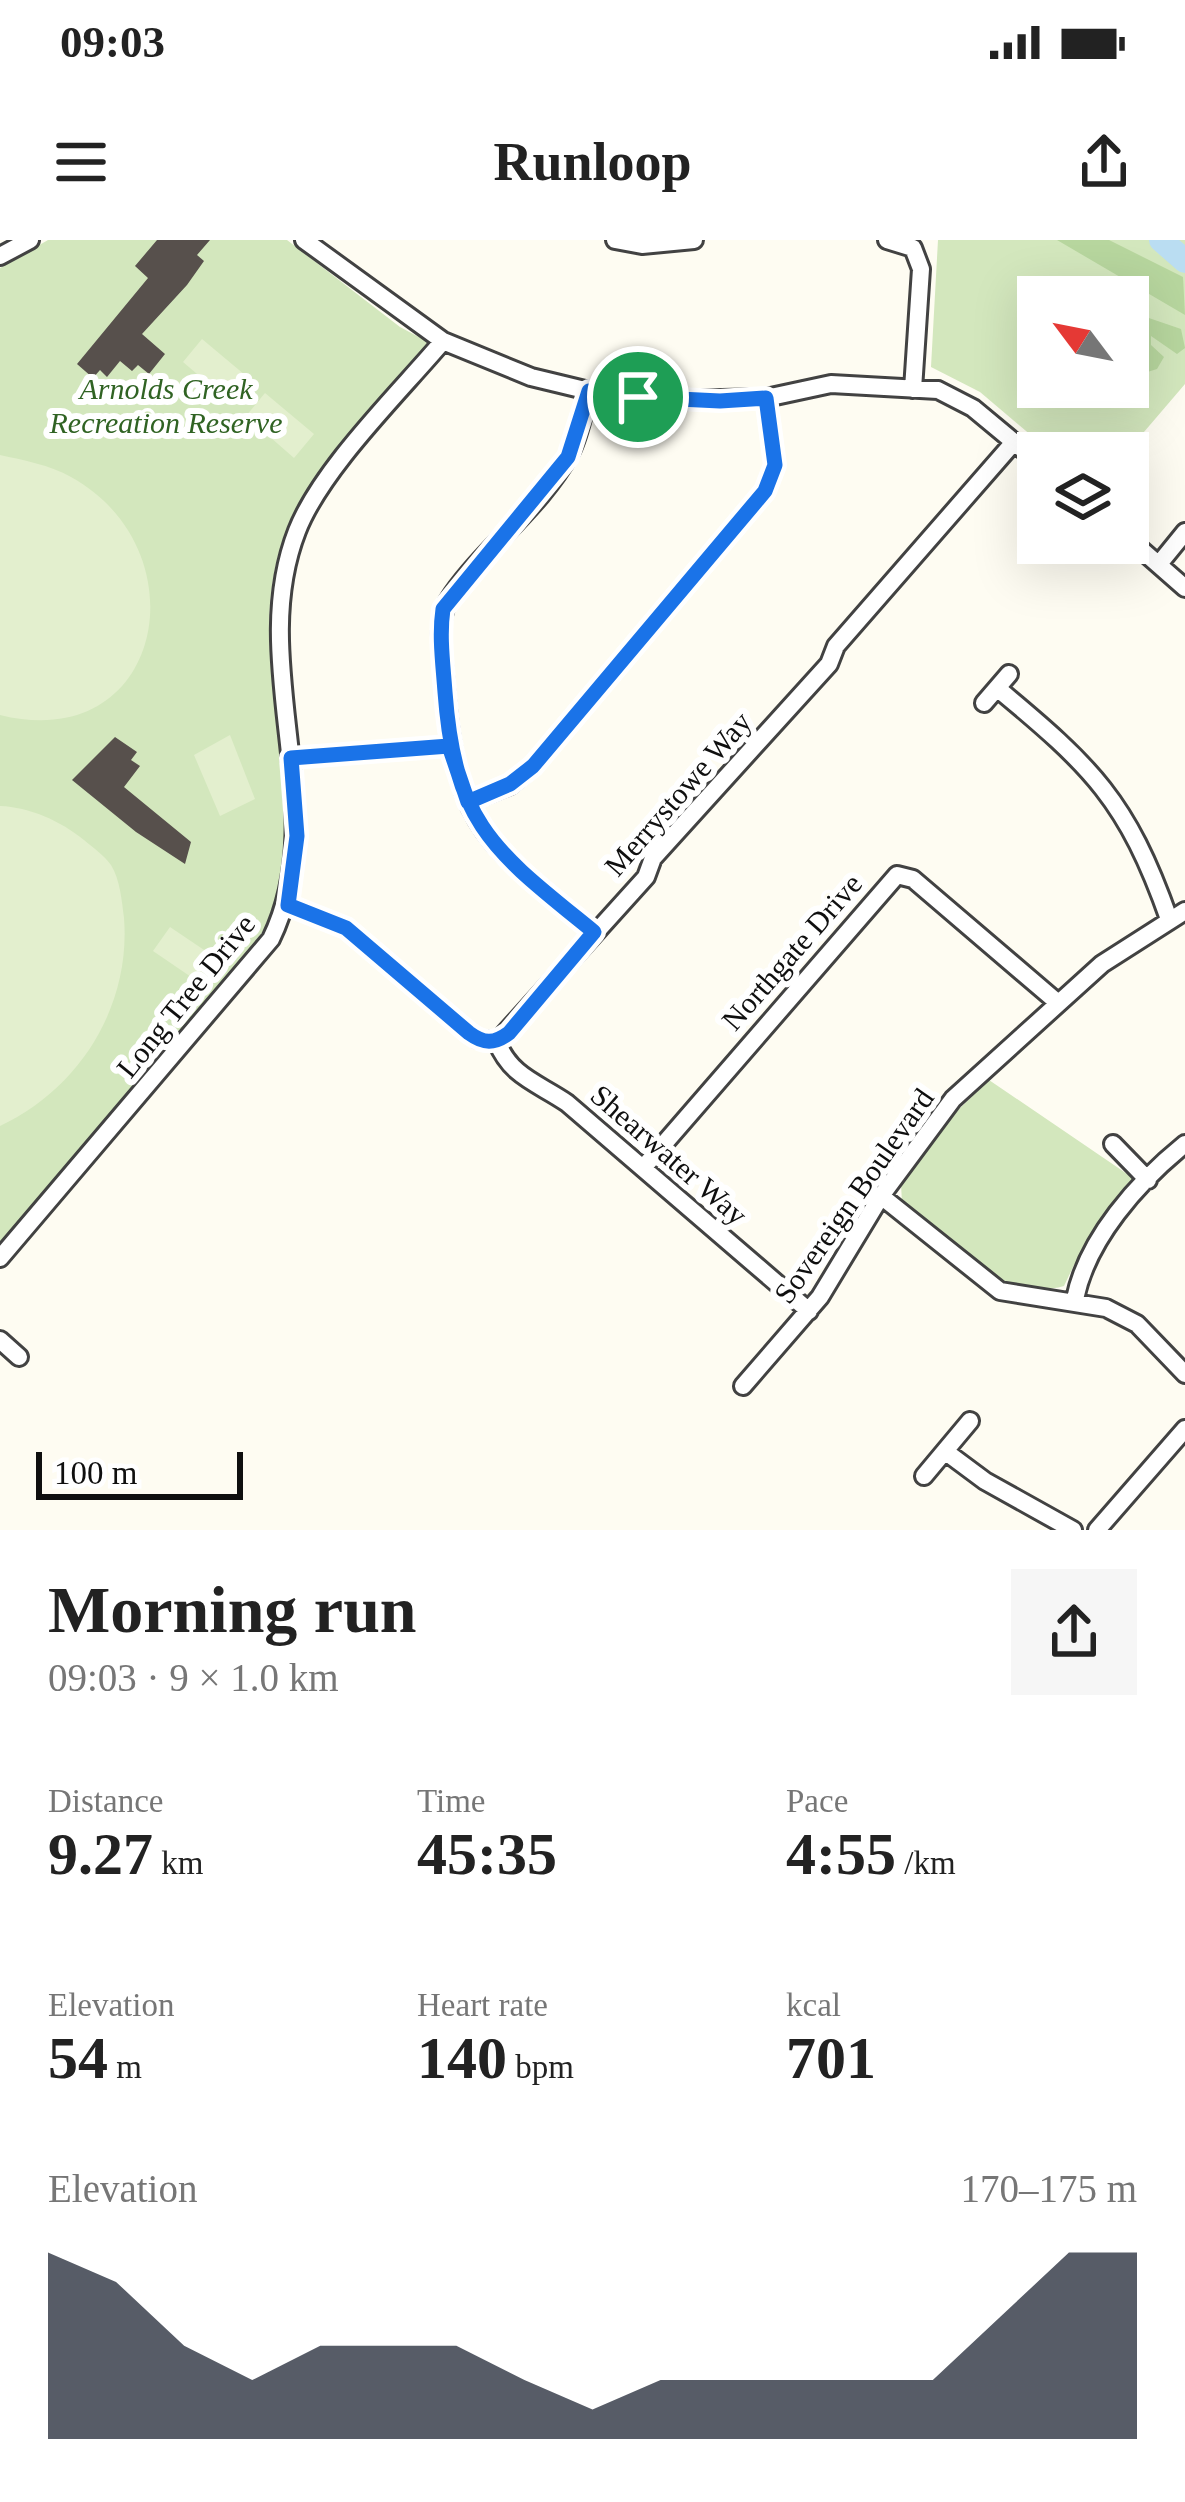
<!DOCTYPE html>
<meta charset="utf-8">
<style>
:root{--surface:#fff;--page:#f6f6f6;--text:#222;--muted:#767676;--accent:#111827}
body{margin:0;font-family:Georgia,serif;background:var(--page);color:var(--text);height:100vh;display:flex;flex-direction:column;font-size:45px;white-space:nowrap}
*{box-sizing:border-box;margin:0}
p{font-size:39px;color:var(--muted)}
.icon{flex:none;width:66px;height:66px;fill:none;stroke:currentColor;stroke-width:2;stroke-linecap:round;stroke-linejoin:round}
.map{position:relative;height:1290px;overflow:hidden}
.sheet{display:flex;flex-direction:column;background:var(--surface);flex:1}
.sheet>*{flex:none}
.needle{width:78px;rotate:302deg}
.buttons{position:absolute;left:1017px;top:36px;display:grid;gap:24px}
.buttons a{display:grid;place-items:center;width:132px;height:132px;border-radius:0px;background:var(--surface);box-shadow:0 12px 48px #0002;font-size:60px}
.scale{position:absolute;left:36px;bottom:30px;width:207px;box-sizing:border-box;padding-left:12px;border:6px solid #0f0f0f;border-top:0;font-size:33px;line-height:42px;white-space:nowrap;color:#0f0f0f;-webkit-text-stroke:9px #fff;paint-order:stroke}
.pin{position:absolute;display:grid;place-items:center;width:102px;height:102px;color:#fff;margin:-51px;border:6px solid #fff;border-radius:50%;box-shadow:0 3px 12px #0007}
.round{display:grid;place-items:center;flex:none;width:126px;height:126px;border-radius:0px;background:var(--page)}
.overview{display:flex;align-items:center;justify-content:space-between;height:204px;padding:0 48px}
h1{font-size:66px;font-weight:800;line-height:90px}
.figures{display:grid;grid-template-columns:repeat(3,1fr);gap:18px;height:204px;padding:12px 48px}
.figures div{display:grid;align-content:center}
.figures b{font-size:60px;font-weight:800}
.figures small{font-size:33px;font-weight:400}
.figures p{font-size:33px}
.chart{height:336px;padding:24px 48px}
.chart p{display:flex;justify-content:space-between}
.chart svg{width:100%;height:216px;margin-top:12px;fill:var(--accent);opacity:.7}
.status{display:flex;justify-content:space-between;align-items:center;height:84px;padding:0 60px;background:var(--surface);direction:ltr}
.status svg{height:33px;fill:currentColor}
header{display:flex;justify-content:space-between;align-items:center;height:156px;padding:0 48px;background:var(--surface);font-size:54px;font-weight:800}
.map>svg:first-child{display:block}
.green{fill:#d3e7bd;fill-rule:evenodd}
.forest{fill:#b7d69e}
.pitch{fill:#e3efce}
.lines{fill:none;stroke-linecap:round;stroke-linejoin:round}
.river{stroke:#baddf2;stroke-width:24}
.building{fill:#57504c}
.minor-casing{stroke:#424242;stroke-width:22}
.minor{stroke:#fff;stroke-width:16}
.route-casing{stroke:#fff;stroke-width:24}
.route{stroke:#1a73e8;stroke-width:15}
.labels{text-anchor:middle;stroke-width:12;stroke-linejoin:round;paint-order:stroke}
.park-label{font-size:30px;font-style:italic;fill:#306323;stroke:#fff}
.street-label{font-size:30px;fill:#0f0f0f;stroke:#fff}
</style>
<div class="status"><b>09:03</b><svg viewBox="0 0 49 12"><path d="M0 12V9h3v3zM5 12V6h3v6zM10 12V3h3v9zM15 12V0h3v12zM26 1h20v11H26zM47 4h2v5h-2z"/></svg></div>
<header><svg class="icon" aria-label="menu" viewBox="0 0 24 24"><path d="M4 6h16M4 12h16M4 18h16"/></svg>Runloop<svg class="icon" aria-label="share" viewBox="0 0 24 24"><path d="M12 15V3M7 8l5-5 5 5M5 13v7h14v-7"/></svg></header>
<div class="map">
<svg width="1185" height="1290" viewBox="0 0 1185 1290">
<rect width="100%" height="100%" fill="#fefcf2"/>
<path class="green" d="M48,0H287L400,87L430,103C381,161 314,221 286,292C239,410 309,535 281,655C277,671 264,688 256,703L0,1002V28Z
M938,0H1185V144L1126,213H1052L980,152L931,127ZM1038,57H1128V147H1038Z
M989,840L1136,940L1074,1025L1064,1046C1001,1064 945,1000 902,963L901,944L954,874Z"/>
<path class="forest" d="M1057,0H1109L1183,37L1185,75Z
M1143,76L1181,89L1185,108L1177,114L1151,96V105L1164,117L1157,129L1141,134L1128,120V79Z"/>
<path class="pitch" d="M202,99L251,140L231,163L183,122Z
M265,153L314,194L294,218L246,176Z
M0,215C23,220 50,225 71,237C203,310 164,516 0,475Z
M230,495L255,559L220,576L194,515Z
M0,566C29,567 61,581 84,600C92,607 105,616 111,625C120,639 122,662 124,678C131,767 79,849 0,886Z
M170,687L213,716L197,741L153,711Z"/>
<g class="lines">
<path class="river" d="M1161,0L1185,21"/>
</g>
<path class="building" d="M157,0H210L197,15L204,21L187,45L142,94L165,114L149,134L138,125L132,131L120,121L107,137L100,130L93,138L77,124L148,38L135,26Z
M115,497L137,512L131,520L140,526L124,547L191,602L185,624L136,592L72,540Z"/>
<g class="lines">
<defs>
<path id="minor" d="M304,0L443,101L531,137L589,151L679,160L766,158L831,144L938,150L973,168L1038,222
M615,0L642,5L694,0
M887,0L913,8L921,29L913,149
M0,16L30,0
M589,151C583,172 580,194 570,213C542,266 486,306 452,355C435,378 442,409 444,435C455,587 482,600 594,692
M1128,298L1185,348
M1159,324L1185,292
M997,448C1092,527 1127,560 1169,679
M984,463L1009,434
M291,518L449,506
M468,562L510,545L533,526L765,251L775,225L766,158
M288,665L346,688L469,793L478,799L497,802L646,637L653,618L829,424L836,406L1014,202
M497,802C511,837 538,843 567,863L809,1071
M1113,904L1148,940
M643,928L897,635L913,639L1057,762
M881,956L1000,1051L1106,1068L1137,1084L1185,1134
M0,1018L271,699C334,569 245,424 297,291C321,229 399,153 443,101
M1075,1059C1087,999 1138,942 1185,904
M0,1100L19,1117
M743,1146L820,1057L881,956L953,859L1102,724L1185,671
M946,1212L985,1241L1073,1290
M924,1236L970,1181
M1097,1290L1185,1189"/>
</defs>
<use href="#minor" class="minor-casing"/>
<use href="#minor" class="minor"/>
</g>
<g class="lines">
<defs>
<path id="route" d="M638,157L589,151L568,217L443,369C439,396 443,424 445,452C455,587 496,612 594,692L509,793C494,804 484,804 469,793L346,688L288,665L297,596L291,518L449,506L468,562L510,544L533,526L765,251L775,225L766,158L720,161L638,157"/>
</defs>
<use href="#route" class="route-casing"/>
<use href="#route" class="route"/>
</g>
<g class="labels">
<g class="park-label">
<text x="166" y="159">Arnolds Creek<tspan x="166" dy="34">Recreation Reserve</tspan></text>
</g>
<g class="street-label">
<text transform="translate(678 554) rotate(-49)" y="10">Merrystowe Way</text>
<text transform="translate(792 712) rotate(-49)" y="10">Northgate Drive</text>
<text transform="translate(186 756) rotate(-51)" y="10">Long Tree Drive</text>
<text transform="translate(669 915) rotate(41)" y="10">Shearwater Way</text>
<text transform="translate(854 956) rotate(-55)" y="10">Sovereign Boulevard</text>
</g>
</g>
</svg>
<div class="buttons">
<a><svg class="needle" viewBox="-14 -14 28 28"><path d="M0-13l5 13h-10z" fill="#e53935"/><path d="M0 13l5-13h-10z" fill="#767676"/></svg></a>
<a><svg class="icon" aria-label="layers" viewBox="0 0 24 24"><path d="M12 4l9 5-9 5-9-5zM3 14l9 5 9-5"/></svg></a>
</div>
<div class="scale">100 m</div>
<div class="pin" style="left:638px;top:157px;background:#1e9e55"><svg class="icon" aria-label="arrive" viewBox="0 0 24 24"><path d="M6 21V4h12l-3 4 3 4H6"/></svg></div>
</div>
<section class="sheet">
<div class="overview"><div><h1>Morning run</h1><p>09:03 · 9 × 1.0 km</p></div><a class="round"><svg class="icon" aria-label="share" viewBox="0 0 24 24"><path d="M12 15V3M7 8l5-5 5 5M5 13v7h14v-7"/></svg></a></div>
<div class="figures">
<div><p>Distance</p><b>9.27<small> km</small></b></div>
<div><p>Time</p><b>45:35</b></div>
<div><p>Pace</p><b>4:55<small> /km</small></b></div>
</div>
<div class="figures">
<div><p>Elevation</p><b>54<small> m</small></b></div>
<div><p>Heart rate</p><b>140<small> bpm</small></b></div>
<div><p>kcal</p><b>701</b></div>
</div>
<div class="chart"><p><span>Elevation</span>170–175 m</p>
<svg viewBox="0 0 160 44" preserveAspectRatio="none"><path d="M0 44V6L10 12L20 25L30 32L40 25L50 25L60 25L70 32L80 38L90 32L100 32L110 32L120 32L130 32L140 19L150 6L160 6V44z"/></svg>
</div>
</section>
